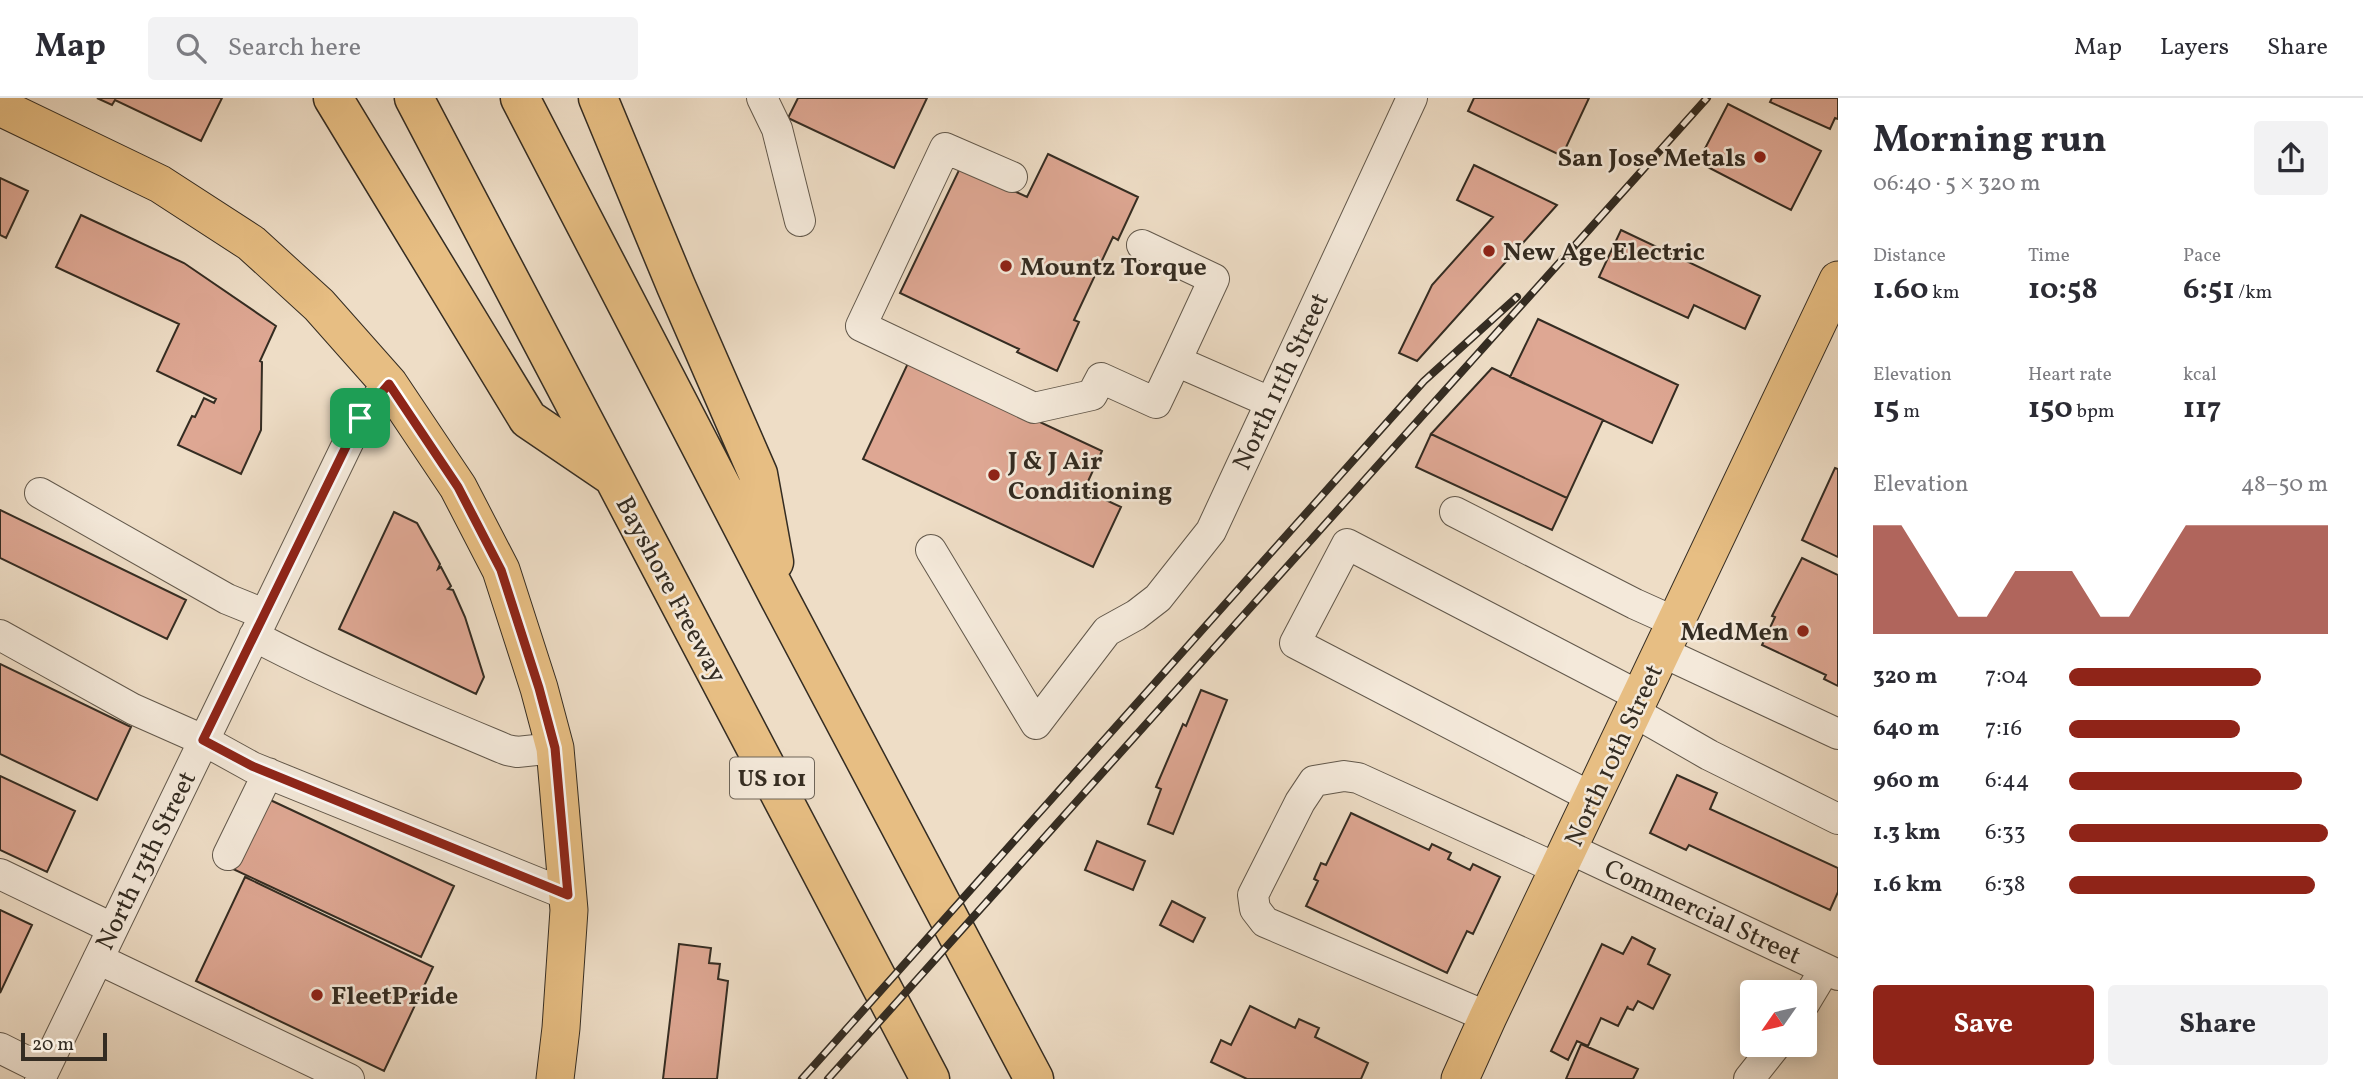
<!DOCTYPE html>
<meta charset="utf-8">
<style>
:root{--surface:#fff;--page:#f2f2f3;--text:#2b2b33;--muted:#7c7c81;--line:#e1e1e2;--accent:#8f2418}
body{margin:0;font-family:Vollkorn,serif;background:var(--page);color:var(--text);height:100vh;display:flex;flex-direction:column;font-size:26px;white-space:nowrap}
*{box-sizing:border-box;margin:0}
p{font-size:23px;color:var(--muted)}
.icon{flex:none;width:38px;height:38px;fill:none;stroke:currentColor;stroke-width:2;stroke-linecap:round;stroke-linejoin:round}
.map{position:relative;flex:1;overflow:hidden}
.drawer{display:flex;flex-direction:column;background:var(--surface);width:525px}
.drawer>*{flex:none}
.needle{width:46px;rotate:236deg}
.buttons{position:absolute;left:1740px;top:882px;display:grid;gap:14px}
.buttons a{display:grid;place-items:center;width:77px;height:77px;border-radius:7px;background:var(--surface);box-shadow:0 4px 18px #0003;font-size:35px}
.scale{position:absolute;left:21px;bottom:18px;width:86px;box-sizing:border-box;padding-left:7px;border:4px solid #342c22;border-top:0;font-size:19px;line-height:24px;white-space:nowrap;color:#342c22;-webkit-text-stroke:5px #f4e9da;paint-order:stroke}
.pin{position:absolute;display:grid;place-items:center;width:60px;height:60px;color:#fff;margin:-30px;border-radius:14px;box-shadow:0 4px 10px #0006}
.round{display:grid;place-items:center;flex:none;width:74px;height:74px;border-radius:7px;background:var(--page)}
.summary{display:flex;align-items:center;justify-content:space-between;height:119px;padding:0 35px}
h1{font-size:38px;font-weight:700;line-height:52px}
.metrics{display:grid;grid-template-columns:repeat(3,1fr);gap:10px;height:119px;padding:7px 35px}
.metrics div{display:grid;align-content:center}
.metrics b{font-size:30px;font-weight:700}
.metrics small{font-size:19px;font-weight:400}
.metrics p{font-size:19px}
.chart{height:196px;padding:14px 35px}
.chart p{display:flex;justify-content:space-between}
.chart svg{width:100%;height:126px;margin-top:7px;fill:var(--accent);opacity:.7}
.button{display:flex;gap:14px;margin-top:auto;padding:14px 35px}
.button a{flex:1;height:80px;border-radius:7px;background:var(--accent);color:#fff;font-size:28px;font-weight:700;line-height:80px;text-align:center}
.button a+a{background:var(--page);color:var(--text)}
ul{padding:0 35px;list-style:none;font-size:23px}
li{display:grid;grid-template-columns:112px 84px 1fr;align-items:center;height:52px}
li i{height:18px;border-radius:9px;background:var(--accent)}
header{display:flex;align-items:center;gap:42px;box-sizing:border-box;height:98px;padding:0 35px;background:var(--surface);border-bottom:2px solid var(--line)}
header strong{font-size:33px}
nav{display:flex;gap:38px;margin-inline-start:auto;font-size:24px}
.search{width:490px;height:63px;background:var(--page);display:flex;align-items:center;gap:18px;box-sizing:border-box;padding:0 24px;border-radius:7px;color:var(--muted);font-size:26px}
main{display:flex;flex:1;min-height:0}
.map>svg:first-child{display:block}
.building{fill:#dea793;stroke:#342c22;stroke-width:2}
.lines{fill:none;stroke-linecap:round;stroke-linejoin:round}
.minor-casing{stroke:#62584b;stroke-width:32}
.major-casing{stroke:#342c22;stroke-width:39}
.highway-casing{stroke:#342c22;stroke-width:41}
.minor{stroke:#f4e9da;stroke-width:30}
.major{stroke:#e7be83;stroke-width:37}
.highway{stroke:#e7be83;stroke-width:38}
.rail-casing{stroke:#342c22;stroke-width:8}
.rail{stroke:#f4e9da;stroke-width:5;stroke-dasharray:16;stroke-linecap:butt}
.route-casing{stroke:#fff;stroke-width:14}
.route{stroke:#8f2418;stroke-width:9}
.poi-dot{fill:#8f2418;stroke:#f4e9da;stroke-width:2.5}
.labels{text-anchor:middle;stroke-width:5;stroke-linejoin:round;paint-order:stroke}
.shield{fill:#f4e9da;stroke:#6e6559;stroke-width:2}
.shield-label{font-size:24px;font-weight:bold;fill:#342c22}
.poi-label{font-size:26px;font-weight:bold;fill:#342c22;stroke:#f4e9da;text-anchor:start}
.street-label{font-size:26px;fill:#342c22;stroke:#f4e9da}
</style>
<header>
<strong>Map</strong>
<div class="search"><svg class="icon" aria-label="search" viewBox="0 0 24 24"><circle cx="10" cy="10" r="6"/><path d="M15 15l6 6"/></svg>Search here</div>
<nav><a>Map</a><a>Layers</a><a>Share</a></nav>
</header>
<main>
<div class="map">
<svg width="1838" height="981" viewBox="0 0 1838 981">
<rect width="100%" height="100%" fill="#eeddc6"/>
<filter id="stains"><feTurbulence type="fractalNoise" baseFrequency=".00286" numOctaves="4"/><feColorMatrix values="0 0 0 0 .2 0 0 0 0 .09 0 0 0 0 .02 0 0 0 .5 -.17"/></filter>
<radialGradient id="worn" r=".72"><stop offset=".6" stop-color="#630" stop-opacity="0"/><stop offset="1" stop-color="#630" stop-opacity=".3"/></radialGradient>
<path class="building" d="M97,0H222L201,43L115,2L112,7Z
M798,0H927L894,70L788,20Z
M1474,0H1589L1562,58L1468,13Z
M1772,0H1838V21L1835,20L1830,31L1770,4Z
M1728,6L1821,53L1791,112L1698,64Z
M1048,56L1138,99L1118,142L1113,139L1074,222L1079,224L1057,273L1017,254L1019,251L900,195L961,68L1027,99Z
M1474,67L1557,107L1417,263L1399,255L1432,187L1493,119L1457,102Z
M0,80L28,93L6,140L0,137Z
M81,117L184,165L276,228L260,263L262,264L261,332L241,376L178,347L192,318L195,319L204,300L214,305L216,301L157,273L179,226L56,169Z
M1621,132L1760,198L1745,231L1694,207L1688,220L1599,179Z
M1538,221L1678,287L1652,345L1510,279Z
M909,263L1102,353L1084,392L1121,409L1093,469L863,361Z
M1492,270L1603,322L1567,400L1431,336Z
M1431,336L1567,400L1552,432L1416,369Z
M1835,370L1838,371V459L1802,442Z
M0,412L186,502L167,541L0,460Z
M394,414L417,425L440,466L438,471L441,469L451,488L448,491L453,492L465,519L484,579L476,596L339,531Z
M1802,460L1838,477V588L1824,581L1826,577L1762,547L1775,519L1772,518Z
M0,566L131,629L97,702L0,656Z
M1201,592L1227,602L1173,736L1148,726L1161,691L1156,689L1183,626L1186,628Z
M1677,677L1717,695L1710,711L1838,770V794L1830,812L1689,747L1686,752L1650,735Z
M0,678L75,713L47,774L0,752Z
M266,700L454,788L421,859L233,771Z
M1351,715L1429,752L1432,746L1451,755L1448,761L1470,772L1473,766L1500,779L1473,836L1467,833L1447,875L1306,808L1318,783L1314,781L1321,765L1326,767Z
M1097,743L1145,763L1133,792L1085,772Z
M245,779L433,869L384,973L196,883Z
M1172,803L1205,820L1193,844L1160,827Z
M0,812L32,827L0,895Z
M1632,839L1655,851L1648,866L1670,877L1653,911L1638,903L1633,912L1627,910L1628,908L1618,928L1601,920L1588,948L1577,943L1568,962L1551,953L1602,846L1623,856Z
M679,846L711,850L709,865L720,866L718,881L728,883L717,981H663Z
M1250,908L1295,930L1299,921L1319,930L1315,939L1368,965L1361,981H1247L1211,964L1221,942L1231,947Z
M1581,946L1638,971L1633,981H1566Z"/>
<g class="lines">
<defs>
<path id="minor" d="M762,0L777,31L800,123
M1012,79L945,50L861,228L1034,310L1092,297L1101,280L1156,305L1176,263L1270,304
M1142,147L1214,181L1176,263
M40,395L227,501L264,516
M1455,414L1635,506L1675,524
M931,452L1036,626L1107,533L1136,517L1158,500L1211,433L1412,0
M0,537L133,611L203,642L252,669L568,797
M254,538C336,581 421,616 507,652L517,654L555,650
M1662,554L1838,636
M1634,614L1709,657L1838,721
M1593,700L1295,545L1347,446L1641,599
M1568,750L1838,877
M228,757L268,675
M0,776L112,830
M98,861L349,981
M1804,906L1825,871
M1488,919L1265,824L1255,811L1253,797L1300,704L1314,683L1344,678L1358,680L1558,771
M0,950L44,972
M40,981L360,320L389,286
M1749,981L1776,947"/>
<path id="major" d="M0,9L160,86L251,145L319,207L389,286L458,389L501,472L539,590L555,650L569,812L561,930L555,981
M1460,981L1488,919L1838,182"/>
<path id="highway" d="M333,0L528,321L609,376
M414,0L930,981
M520,0L780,501L1034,981
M598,0L676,188L758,376L774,464"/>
</defs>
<use href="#minor" class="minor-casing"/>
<use href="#major" class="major-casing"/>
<use href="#highway" class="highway-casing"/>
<use href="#minor" class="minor"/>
<use href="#major" class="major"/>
<use href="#highway" class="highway"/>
<defs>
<path id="rail" d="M802,981L1424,283L1517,199
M828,981L1707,0"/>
</defs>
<use href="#rail" class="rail-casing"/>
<use href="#rail" class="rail"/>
</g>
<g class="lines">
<defs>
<path id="route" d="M389,286L458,389L501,472L539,590L555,650L568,797L252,668L203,642L360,320Z"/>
</defs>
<use href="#route" class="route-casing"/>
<use href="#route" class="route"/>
</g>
<g class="poi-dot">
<circle cx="1760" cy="59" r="7"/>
<circle cx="1489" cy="153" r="7"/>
<circle cx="1006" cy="168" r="7"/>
<circle cx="994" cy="377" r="7"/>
<circle cx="1803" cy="533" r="7"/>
<circle cx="317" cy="897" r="7"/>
</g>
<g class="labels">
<rect class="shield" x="730" y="659.5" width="84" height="41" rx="5"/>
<g class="shield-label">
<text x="772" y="688">US 101</text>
</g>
<g class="poi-label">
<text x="1746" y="68" text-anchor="end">San Jose Metals</text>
<text x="1503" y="162">New Age Electric</text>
<text x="1020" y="177">Mountz Torque</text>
<text x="1008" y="371">J &amp; J Air<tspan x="1008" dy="30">Conditioning</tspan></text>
<text x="1789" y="542" text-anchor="end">MedMen</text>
<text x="331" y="906">FleetPride</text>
</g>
<g class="street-label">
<text transform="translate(1280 283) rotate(-65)" y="9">North 11th Street</text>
<text transform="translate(672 491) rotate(62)" y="9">Bayshore Freeway</text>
<text transform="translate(1613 657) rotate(-65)" y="9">North 10th Street</text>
<text transform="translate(145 762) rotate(-64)" y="9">North 13th Street</text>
<text transform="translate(1703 813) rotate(25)" y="9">Commercial Street</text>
</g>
</g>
<rect width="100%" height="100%" filter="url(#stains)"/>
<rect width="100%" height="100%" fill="url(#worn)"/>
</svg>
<div class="buttons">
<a><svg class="needle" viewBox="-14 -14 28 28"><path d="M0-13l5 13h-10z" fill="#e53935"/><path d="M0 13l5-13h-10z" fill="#7c7c81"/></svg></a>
</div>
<div class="scale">20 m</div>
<div class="pin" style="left:360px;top:320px;background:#1e9e55"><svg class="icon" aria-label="arrive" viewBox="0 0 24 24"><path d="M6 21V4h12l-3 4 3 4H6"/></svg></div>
</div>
<section class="drawer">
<div class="summary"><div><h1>Morning run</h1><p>06:40 · 5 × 320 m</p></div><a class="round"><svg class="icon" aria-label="share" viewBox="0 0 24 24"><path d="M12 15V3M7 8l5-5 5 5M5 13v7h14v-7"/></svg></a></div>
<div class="metrics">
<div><p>Distance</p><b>1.60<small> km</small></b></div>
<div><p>Time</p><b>10:58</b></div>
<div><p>Pace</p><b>6:51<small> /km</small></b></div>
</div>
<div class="metrics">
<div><p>Elevation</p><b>15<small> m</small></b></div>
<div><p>Heart rate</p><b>150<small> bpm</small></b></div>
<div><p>kcal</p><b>117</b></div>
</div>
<div class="chart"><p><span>Elevation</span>48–50 m</p>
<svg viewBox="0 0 160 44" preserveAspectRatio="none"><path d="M0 44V6L10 6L20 22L30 38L40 38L50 22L60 22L70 22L80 38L90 38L100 22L110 6L120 6L130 6L140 6L150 6L160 6V44z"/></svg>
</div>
<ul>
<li><b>320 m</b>7:04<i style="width:74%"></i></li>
<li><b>640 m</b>7:16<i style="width:66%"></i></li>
<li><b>960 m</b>6:44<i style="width:90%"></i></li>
<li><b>1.3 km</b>6:33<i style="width:100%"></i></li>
<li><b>1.6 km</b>6:38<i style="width:95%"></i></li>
</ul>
<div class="button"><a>Save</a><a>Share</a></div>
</section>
</main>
